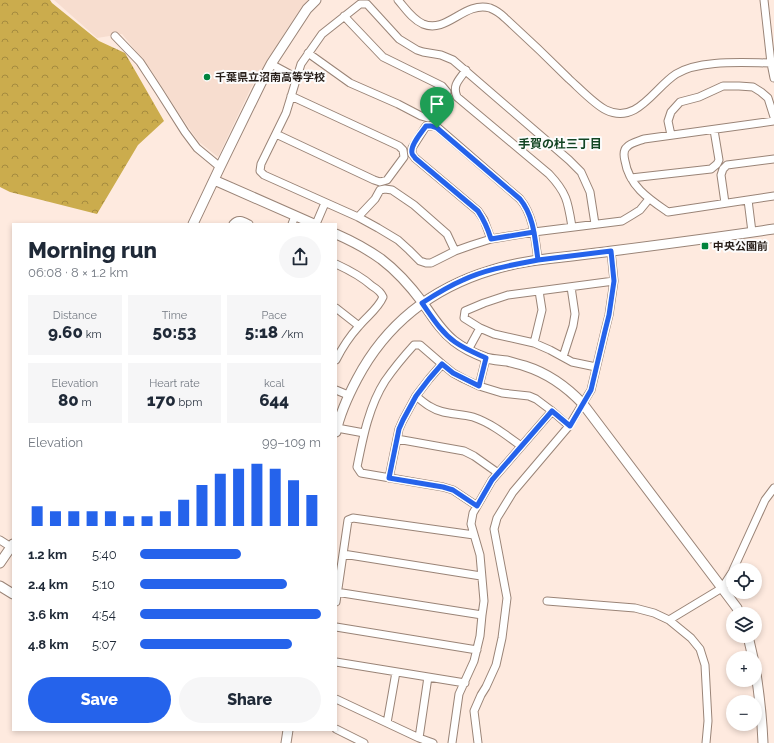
<!DOCTYPE html>
<meta charset="utf-8">
<style>
:root{--surface:#fff;--page:#f6f6f7;--text:#1f2937;--muted:#747a83;--accent:#2563eb}
body{margin:0;font-family:Raleway,"Noto Sans JP",sans-serif;background:var(--page);color:var(--text);height:100vh;display:flex;flex-direction:column;font-size:15px;white-space:nowrap}
*{box-sizing:border-box;margin:0}
p{font-size:13px;color:var(--muted)}
.icon{flex:none;width:22px;height:22px;fill:none;stroke:currentColor;stroke-width:2;stroke-linecap:round;stroke-linejoin:round}
.map{position:relative;flex:1;overflow:hidden}
.drawer{position:absolute;left:12px;top:223px;width:325px;height:508px;display:flex;flex-direction:column;background:var(--surface);border-radius:0px;box-shadow:0 2px 6px #0003}
.drawer>*{flex:none}
.tools{position:absolute;left:726px;top:563px;display:grid;gap:8px}
.tools a{display:grid;place-items:center;width:36px;height:36px;border-radius:50%;background:var(--surface);box-shadow:0 2px 6px #0003;font-size:20px}
.pin{position:absolute;display:grid;place-items:center;width:34px;height:34px;color:#fff;margin:-41px -17px;border-radius:50% 50% 50% 0;rotate:-45deg;box-shadow:0 0 4px #0007}
.pin .icon{rotate:45deg}
.round{display:grid;place-items:center;flex:none;width:42px;height:42px;border-radius:21px;background:var(--page)}
.summary{display:flex;align-items:center;justify-content:space-between;height:68px;padding:0 16px}
h1{font-size:22px;font-weight:800;line-height:30px}
.stats{display:grid;grid-template-columns:repeat(3,1fr);gap:6px;height:68px;padding:4px 16px}
.stats div{display:grid;align-content:center;border-radius:0px;background:var(--page);text-align:center}
.stats b{font-size:17px;font-weight:800}
.stats small{font-size:11px;font-weight:400}
.stats p{font-size:11px}
.chart{height:112px;padding:8px 16px}
.chart p{display:flex;justify-content:space-between}
.chart svg{width:100%;height:72px;margin-top:4px;stroke:var(--accent);stroke-width:6}
.cta{display:flex;gap:8px;margin-top:auto;padding:8px 16px}
.cta a{flex:1;height:46px;border-radius:24px;background:var(--accent);color:#fff;font-size:16px;font-weight:800;line-height:46px;text-align:center}
.cta a+a{background:var(--page);color:var(--text)}
ul{padding:0 16px;list-style:none;font-size:13px}
li{display:grid;grid-template-columns:64px 48px 1fr;align-items:center;height:30px}
li i{height:10px;border-radius:5px;background:var(--accent)}
.map>svg:first-child{display:block}
.built{fill:#f7ddcf}
.forest{fill:url(#forest-crowns)}
.lines{fill:none;stroke-linecap:round;stroke-linejoin:round}
.street-casing{stroke:#9a8477;stroke-width:9}
.secondary-casing{stroke:#9a8477;stroke-width:11}
.street{stroke:#fff;stroke-width:7}
.secondary{stroke:#fff;stroke-width:9}
.route-casing{stroke:#fff;stroke-width:8}
.route{stroke:#2563eb;stroke-width:5}
.poi-dot{fill:#01843e;stroke:#fcfcfc;stroke-width:1.5}
.labels{text-anchor:middle;stroke-width:4;stroke-linejoin:round;paint-order:stroke}
.poi-label{font-size:11px;font-weight:bold;fill:#261d18;stroke:#fcfcfc;text-anchor:start}
.neighbourhood-label{font-size:12px;font-weight:bold;fill:#124523;stroke:#fcfcfc}
</style>
<div class="map">
<svg width="774" height="743" viewBox="0 0 774 743">
<defs>
<pattern id="forest-crowns" width="20" height="18" patternUnits="userSpaceOnUse"><rect width="20" height="18" fill="#cbac4d"/><path d="M2 6a3 3 0 1 1 6 0M12 15a3 3 0 1 1 6 0" fill="none" stroke="#a58b3f"/></pattern>
</defs>
<rect width="100%" height="100%" fill="#feeadf"/>
<path class="built" d="M54,0H308L302,7L289,26L251,88L218,157L198,141L180,115L149,67L122,34L97,38Z"/>
<path class="forest" d="M0,0H50L52,3L99,41L125,53L164,121L138,145L97,214L10,192L0,187Z"/>
<g class="lines">
<defs>
<path id="street" d="M398,0C405,8 412,19 423,24C447,34 464,1 490,8C495,10 501,14 505,18C527,38 548,58 569,79C578,87 595,105 606,110C637,125 654,88 676,74C700,59 746,63 774,63
M764,0L771,63L774,78
M115,36L140,62L159,91L185,132L197,148L220,167
M308,53L350,83L398,104L421,116L428,118L434,116L446,98L447,92L442,86L383,57L344,16
M271,64L297,78
M466,70C459,80 452,85 457,97L549,174C567,193 568,202 572,227
M774,121L644,139C639,141 630,143 627,147C623,150 624,157 625,161C629,186 649,199 668,212L774,196
M276,134L374,180L380,182L387,180L404,157L403,150L399,146L291,96
M671,135L668,121L671,112L680,102L699,97L723,86H739L753,87L761,92L768,98L774,117
M631,178L711,169L717,164L719,160L714,130
M748,200L752,232
M725,203L721,175L723,169L727,165L774,159
M358,217L375,199L380,190L385,189L392,190L414,205L447,234L455,251
M233,224C238,218 243,221 249,224
M292,224L295,216
M316,224L325,203
M595,224L590,192L581,172L569,160L453,60L441,55L423,52L417,50L399,39L367,4H360L322,34L301,64L286,113L261,164L260,171L264,175L358,217L378,228L398,240L409,250L420,261L426,263H431L455,251L472,245L491,239L534,232L622,221L632,215L640,210L649,199
M491,239L484,220L478,211L415,158L412,154V148L426,126H431L437,127L520,199C534,216 535,239 538,260
M336,264C349,270 361,276 372,286C377,289 381,292 383,297C378,309 367,316 359,326C350,336 342,348 336,360
M336,308L359,326
M534,343L542,310L539,291
M468,350L480,328
M563,357L573,326L575,314L571,287
M596,367L572,362L550,350L534,343L494,334L480,328L464,318L465,311L484,303L508,295L614,281
M479,386L486,358
M336,390L348,395
M416,396C421,400 425,404 431,407C443,415 460,413 473,417C491,423 506,435 521,446
M337,428L364,433
M397,439L464,451L474,456L498,473
M389,478L399,429L403,420L416,396L429,379L442,364
M477,506L453,490L443,487L361,473L357,467C363,437 369,406 385,381C394,368 404,356 414,345H420L442,364L453,373L464,379L479,386L502,393L529,396L536,399L552,411
M0,540L11,547
M343,554L481,576
M733,570L765,500L774,488
M336,592L482,615
M547,601L635,608L654,613L669,620L691,638L700,649L705,665L708,721L706,743
M336,602L348,520L353,518L474,535
M669,620L722,588L733,571
M336,627L477,650
M336,662L465,683
M336,699L419,738L433,743
M387,723L396,672
M336,729L364,743
M419,738L428,677
M452,743L459,694L474,661L480,636L482,615L484,601L480,555L471,524L473,513L492,480L552,411L569,426L591,390L605,331L609,315L614,281L611,251
M478,743L474,711L481,695L486,687L496,665L502,638L507,598L494,529L497,518L513,492L569,426"/>
<path id="secondary" d="M214,180L314,224
M193,224L220,167L263,79L271,64L307,9L316,0
M336,234C352,241 367,249 381,259C397,271 411,287 423,303C432,316 441,331 454,341C463,348 475,354 486,358C493,360 500,360 507,361C513,363 519,364 525,366C547,373 567,387 583,404L722,588L737,608L739,614
M336,432C340,413 348,396 357,379C386,324 432,288 492,270C530,258 572,257 612,251C666,244 720,237 774,229
M0,563L13,544
M0,586L13,594
M748,636L753,658
M755,667C759,692 762,717 763,743
M286,743L288,730"/>
</defs>
<use href="#street" class="street-casing"/>
<use href="#secondary" class="secondary-casing"/>
<use href="#street" class="street"/>
<use href="#secondary" class="secondary"/>
</g>
<g class="lines">
<defs>
<path id="route" d="M437,128L520,199C534,216 535,239 538,260L611,251L614,281L609,315L605,331L591,390L570,426L552,411L492,480L477,506L453,490L443,487L389,478L399,429L403,420L416,396L429,379L442,364L453,373L479,386L486,358C475,353 465,349 455,342C441,332 432,317 422,303C436,294 449,286 463,280C486,269 512,265 538,260L534,232L491,239C488,229 484,220 478,211L415,158C414,156 412,155 412,153C410,145 422,132 426,126H431L437,128"/>
</defs>
<use href="#route" class="route-casing"/>
<use href="#route" class="route"/>
</g>
<g class="poi-dot">
<circle cx="207" cy="77" r="4"/>
<rect x="701" y="242" width="8" height="8" rx="2"/>
</g>
<g class="labels">
<g class="poi-label">
<text x="215" y="81">千葉県立沼南高等学校</text>
<text x="713" y="250">中央公園前</text>
</g>
<g class="neighbourhood-label">
<text x="560" y="148">手賀の杜三丁目</text>
</g>
</g>
</svg>
<div class="tools">
<a><svg class="icon" aria-label="locate" viewBox="0 0 24 24"><circle cx="12" cy="12" r="6"/><path d="M12 2v4M12 18v4M2 12h4M18 12h4"/></svg></a>
<a><svg class="icon" aria-label="layers" viewBox="0 0 24 24"><path d="M12 4l9 5-9 5-9-5zM3 14l9 5 9-5"/></svg></a>
<a>+</a>
<a>−</a>
</div>
<div class="pin" style="left:437px;top:128px;background:#1e9e55"><svg class="icon" aria-label="arrive" viewBox="0 0 24 24"><path d="M6 21V4h12l-3 4 3 4H6"/></svg></div>
<section class="drawer">
<div class="summary"><div><h1>Morning run</h1><p>06:08 · 8 × 1.2 km</p></div><a class="round"><svg class="icon" aria-label="share" viewBox="0 0 24 24"><path d="M12 15V3M7 8l5-5 5 5M5 13v7h14v-7"/></svg></a></div>
<div class="stats">
<div><p>Distance</p><b>9.60<small> km</small></b></div>
<div><p>Time</p><b>50:53</b></div>
<div><p>Pace</p><b>5:18<small> /km</small></b></div>
</div>
<div class="stats">
<div><p>Elevation</p><b>80<small> m</small></b></div>
<div><p>Heart rate</p><b>170<small> bpm</small></b></div>
<div><p>kcal</p><b>644</b></div>
</div>
<div class="chart"><p><span>Elevation</span>99–109 m</p>
<svg viewBox="0 0 160 44" preserveAspectRatio="none"><path d="M5 44V32M15 44V35M25 44V35M35 44V35M45 44V35M55 44V38M65 44V38M75 44V35M85 44V28M95 44V19M105 44V12M115 44V9M125 44V6M135 44V9M145 44V16M155 44V25"/></svg>
</div>
<ul>
<li><b>1.2 km</b>5:40<i style="width:56%"></i></li>
<li><b>2.4 km</b>5:10<i style="width:81%"></i></li>
<li><b>3.6 km</b>4:54<i style="width:100%"></i></li>
<li><b>4.8 km</b>5:07<i style="width:84%"></i></li>
</ul>
<div class="cta"><a>Save</a><a>Share</a></div>
</section>
</div>
